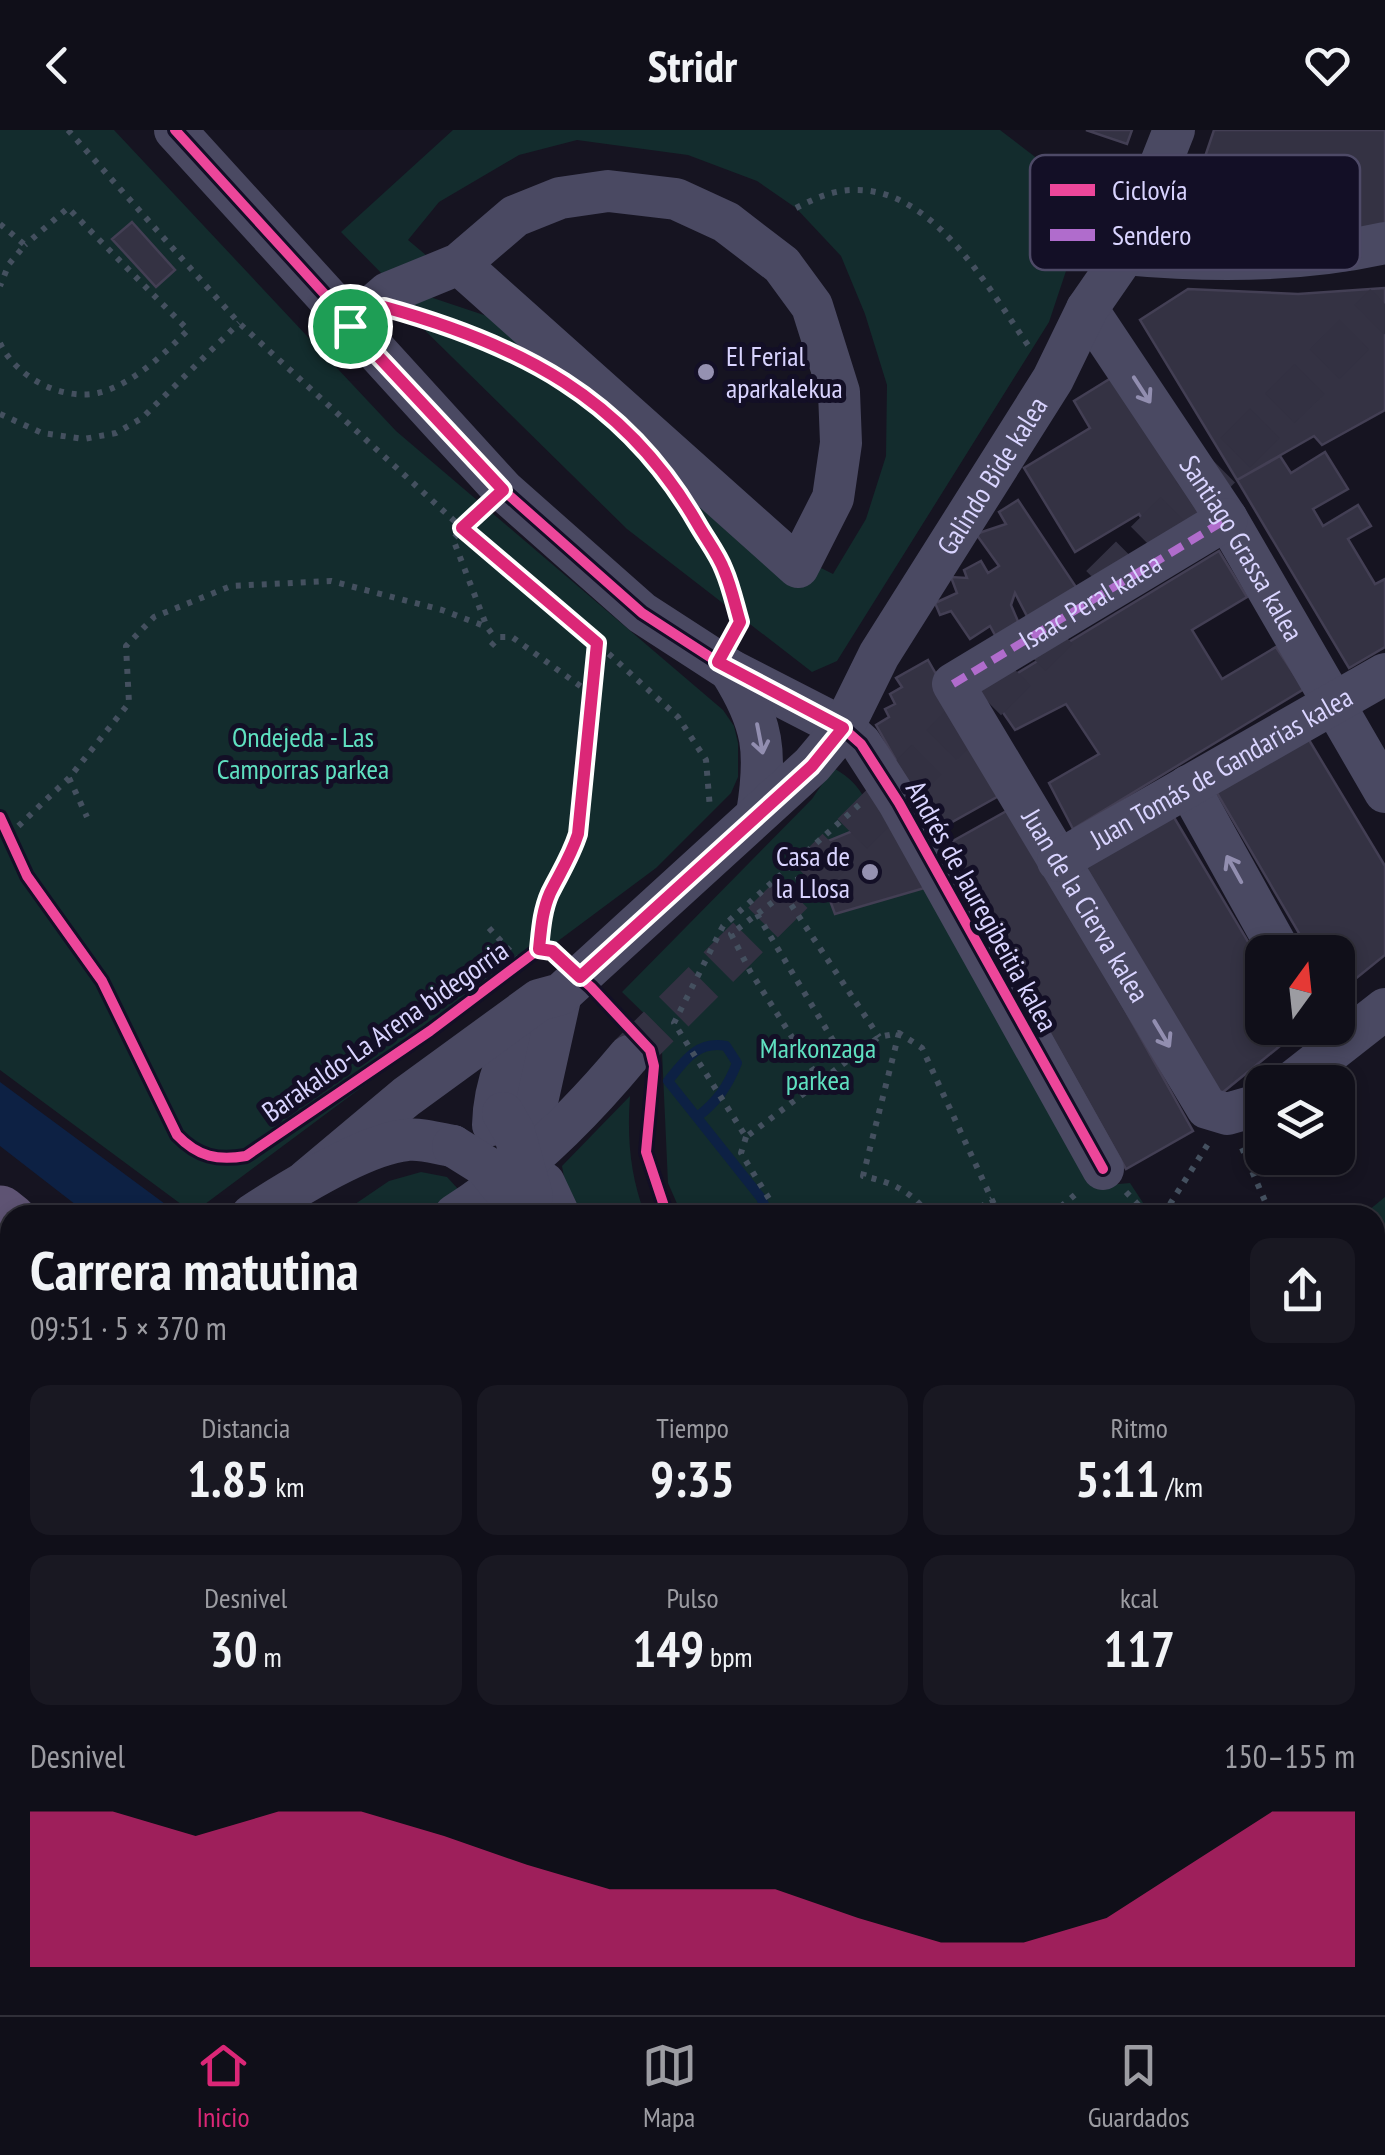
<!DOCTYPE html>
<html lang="es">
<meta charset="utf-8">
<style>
:root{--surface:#100f19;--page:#191822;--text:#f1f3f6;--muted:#9c9ca2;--line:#302f38;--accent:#db2777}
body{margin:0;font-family:"PT Sans Narrow",sans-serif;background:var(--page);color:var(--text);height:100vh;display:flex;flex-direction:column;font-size:38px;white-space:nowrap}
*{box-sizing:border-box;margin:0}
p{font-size:32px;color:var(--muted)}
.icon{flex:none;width:55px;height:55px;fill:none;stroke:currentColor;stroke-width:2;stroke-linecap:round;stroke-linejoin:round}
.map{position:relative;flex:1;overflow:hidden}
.panel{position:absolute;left:0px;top:1075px;width:1385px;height:810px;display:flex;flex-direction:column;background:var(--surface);border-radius:30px 30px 0 0;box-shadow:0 5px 15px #0003,0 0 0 2px var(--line)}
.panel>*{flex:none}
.needle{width:65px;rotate:15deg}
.tools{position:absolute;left:1245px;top:805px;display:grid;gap:20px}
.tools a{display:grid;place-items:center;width:110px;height:110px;border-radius:20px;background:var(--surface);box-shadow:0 5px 15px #0003,0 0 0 2px var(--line);font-size:50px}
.pin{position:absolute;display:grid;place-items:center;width:85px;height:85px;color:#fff;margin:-42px;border:5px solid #fff;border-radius:50%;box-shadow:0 2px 10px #0007}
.round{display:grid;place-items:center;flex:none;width:105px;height:105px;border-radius:20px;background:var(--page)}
.summary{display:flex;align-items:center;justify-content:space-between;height:170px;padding:0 30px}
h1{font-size:55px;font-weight:800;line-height:75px}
.stats{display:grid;grid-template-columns:repeat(3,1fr);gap:15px;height:170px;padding:10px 30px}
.stats div{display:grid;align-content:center;border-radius:20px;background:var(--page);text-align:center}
.stats b{font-size:50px;font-weight:800}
.stats small{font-size:28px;font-weight:400}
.stats p{font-size:28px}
.chart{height:280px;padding:20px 30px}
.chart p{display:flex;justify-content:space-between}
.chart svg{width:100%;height:180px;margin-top:10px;fill:var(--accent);opacity:.7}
header{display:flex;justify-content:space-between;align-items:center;height:130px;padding:0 30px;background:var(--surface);font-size:45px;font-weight:800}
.tab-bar{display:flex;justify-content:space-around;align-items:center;height:140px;border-top:2px solid var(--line);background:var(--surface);font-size:28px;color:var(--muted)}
.tab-bar a{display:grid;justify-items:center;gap:5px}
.tab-bar .selected{color:var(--accent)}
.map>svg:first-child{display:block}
.green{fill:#132c2d}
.water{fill:#0d2144}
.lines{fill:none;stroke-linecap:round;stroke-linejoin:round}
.stream{stroke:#0d2144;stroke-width:10}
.building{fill:#343243;stroke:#433f54;stroke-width:2.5}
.minor-tunnel{stroke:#333142;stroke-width:42;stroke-dasharray:42 21;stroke-linecap:butt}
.path{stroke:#44505f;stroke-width:6;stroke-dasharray:5 8;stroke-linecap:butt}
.minor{stroke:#4a4962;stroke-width:42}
.major{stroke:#5e5373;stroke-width:55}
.rail-casing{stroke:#43596b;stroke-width:11}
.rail{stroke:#130f26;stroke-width:8;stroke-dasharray:22;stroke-linecap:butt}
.minor-bridge{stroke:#4a4962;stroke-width:42}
.quiet{stroke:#b06ccc;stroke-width:8;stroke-dasharray:15 8;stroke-linecap:butt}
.cycleway-casing{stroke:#130f26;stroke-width:16}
.cycleway{stroke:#ed469a;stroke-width:10}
.oneway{stroke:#928eb0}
.route-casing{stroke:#fff;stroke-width:20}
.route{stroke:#db2777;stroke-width:12}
.poi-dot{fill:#9591b1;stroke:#130f26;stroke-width:4}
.labels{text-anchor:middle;stroke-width:10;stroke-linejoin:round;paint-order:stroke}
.poi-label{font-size:28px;fill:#d9d4ff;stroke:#130f26;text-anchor:start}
.street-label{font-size:28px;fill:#d9d4ff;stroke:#130f26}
.park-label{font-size:28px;fill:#5fe0c0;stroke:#130f26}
.key{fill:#130f26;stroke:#4e4a67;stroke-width:2.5}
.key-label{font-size:28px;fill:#d9d4ff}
</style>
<header><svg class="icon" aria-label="back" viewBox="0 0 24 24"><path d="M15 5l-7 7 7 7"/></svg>Stridr<svg class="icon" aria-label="heart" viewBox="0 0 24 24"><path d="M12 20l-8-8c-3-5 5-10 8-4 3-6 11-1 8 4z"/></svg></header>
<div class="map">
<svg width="1385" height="1885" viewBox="0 0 1385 1885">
<rect width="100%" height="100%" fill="#161421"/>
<path class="green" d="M0,0H114L396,301L723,580L734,596L738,613V647L731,663L656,738L193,1083L0,940Z
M453,0H1000L1090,69L1049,192L837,531L812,542L627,399L395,171L421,164L511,194L809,432L833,444L866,389L886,326L887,255L865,184L841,126L796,78L757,51L688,25L577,10L519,25L439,72L408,110L433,131L387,149L341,102Z
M833,638C856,650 867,667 874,693L828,711L814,727L835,784L928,757L1086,1050L1108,1055L1130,1053L1151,1085H682L668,1053L661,900L622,862L812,669Z
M630,966C627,1009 630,1044 645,1085H578L566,1058L562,1036Z
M421,1042L447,1047L482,1085H339L389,1051Z
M1385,1067V1168L1375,1156V1085H1363Z
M1385,1338V1517L1375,1518V1347Z
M1375,1839H1385V1885H1260L1199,1875H1375Z
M601,1875H910L948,1885H636Z"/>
<path class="water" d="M0,952L180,1085H89L0,1016Z
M910,1875H1199L1260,1885H948Z"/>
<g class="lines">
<path class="stream" d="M697,987C717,972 728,956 737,933L726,916C698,910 684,931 668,951L761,1068L769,1085"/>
</g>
<path class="building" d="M1086,0H1132L1127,14Z
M1214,0H1385V96L1313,105L1196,99L1186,83Z
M132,92L175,140L156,157L112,109Z
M1385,158V280L1322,315L1314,306L1237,350L1140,190L1188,159L1298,164Z
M1116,245L1200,385L1156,411L1139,384L1075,422L1024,338L1090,298L1074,271Z
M1325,322L1348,359L1313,379L1323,396L1358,375L1371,396L1348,409L1375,454L1385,449V517L1349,538L1237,350L1280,326L1291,343Z
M1018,370L1080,463L1030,492L1015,463L1011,475L1020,496L1000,514L990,496L970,509L951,481L940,485L935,473L957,463L951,447L967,448L964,440L981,431L988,443L999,436L976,404L1006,394L999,382Z
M1219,421L1247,467L1192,500L1222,549L1276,517L1304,559L1073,699L1049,653L1099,624L1066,574L1015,600L988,561Z
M928,530L1004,663L936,701L876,595L889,587L885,579L895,574L890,564L902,557L896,548Z
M1303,600L1385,736V825L1338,863V822H1310L1214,658Z
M1012,678L1193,1001L1126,1039L944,716Z
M894,684L928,757L835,784L814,727L828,711Z
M1172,684L1262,835V898L1301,899L1212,971L1077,743Z
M0,1428L10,1431V1453L0,1458Z"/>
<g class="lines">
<path class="minor-tunnel" d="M1101,456L1385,174
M629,926L1058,499"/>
<path class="path" d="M68,0L239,193L462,398L597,513L678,587L706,630L710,679
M796,78C814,69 832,60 854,60C935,58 989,160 1030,218
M0,94L25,115L9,134L0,156
M425,188L484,210
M0,213C15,246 60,271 98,263C132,255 165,223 188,200L68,78L25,115
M0,284L42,303L84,309L116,303L142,288L239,193
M476,385L453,409L487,497L496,509
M705,406L724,439L740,492L736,500
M491,516L500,507H512L590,563
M69,648L87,687
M859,675L723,796L674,893L746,1007L879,907L899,903L922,918L999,1085
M0,684L1,690
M9,705L69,648L129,573L126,516L154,487L231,456L331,451L442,480L487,497
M793,734L799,750L794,756L731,804L750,841L820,951
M784,764L879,907
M757,784L846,932
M489,798L521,833
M539,819C541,800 542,781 550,763C560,743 571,726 578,704L597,513
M899,903L863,1046C891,1052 912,1061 928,1085
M746,1007L741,1023L779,1085
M1242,1018L1271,1085
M1126,1062L1148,1085
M970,1085L992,1069
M1051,1085L1077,1063
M1163,1085L1208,1014
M0,1366L10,1356
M0,1375L10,1381
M0,1407L10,1402"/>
<g class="minor">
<path d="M175,0L503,360L642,483L730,540L843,598L861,614L899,673L1103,1039"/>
<path d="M1125,124C1210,132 1301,132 1385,113"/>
<path id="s1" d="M1087,179L1227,389L1385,662"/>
<path d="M351,195L388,163L459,134L798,437L833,368L841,313L839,262L812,176L782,135L726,92L676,69L608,61L560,68L515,86L459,134"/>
<path id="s2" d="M1227,389L953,554L1207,978L1227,984L1262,974"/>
<path d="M730,540C764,594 767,622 757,684"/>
<path d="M1188,656L1280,822"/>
<path id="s3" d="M1058,731L1385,544"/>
<path d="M1292,952L1385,879"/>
<path d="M493,995C494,952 511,915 534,879"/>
<path d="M535,1001L537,972L561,864"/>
<path id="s4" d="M307,1050L406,967L539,870L561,864L812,635L843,598L879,525L1053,249L1087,179L1125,124L1174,0"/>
<path d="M544,1053L559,1085"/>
<path d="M252,1085C289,1061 364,1014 407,1010C421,1008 439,1014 453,1016"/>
<path d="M455,1085C521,1043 579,986 629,926"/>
<path d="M735,1885L738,1875"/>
</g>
<path class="major" d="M0,1083L10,1091
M0,1155L10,1164
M0,1211L10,1218
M0,1300L10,1307
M1375,1605H1385
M1375,1655H1385
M1375,1704L1385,1705
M1375,1754H1385"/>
<defs>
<path id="rail" d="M0,1458L10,1461
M0,1479L10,1482
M1375,1808L1385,1809"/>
</defs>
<use href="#rail" class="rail-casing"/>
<use href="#rail" class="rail"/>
<path class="minor-bridge" d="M503,983L514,1002L532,1066
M453,1016L485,1036L501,1056"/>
<path class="quiet" id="s5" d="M953,554L1227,389"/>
<defs>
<path id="cycleway" d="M175,0L503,360L642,483L730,540L843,598L861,614L899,673L1103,1039
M0,687L27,746L102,851L177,1005C198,1027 218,1031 246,1026L430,901L539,819L546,818L591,857L650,920L654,936L646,1022L667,1085"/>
</defs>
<use href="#cycleway" class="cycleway-casing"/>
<use href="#cycleway" class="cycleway"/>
</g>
<defs><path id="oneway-shaft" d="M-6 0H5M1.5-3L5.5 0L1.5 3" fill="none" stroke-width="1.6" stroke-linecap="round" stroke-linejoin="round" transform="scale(2.5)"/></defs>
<g class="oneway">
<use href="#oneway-shaft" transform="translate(1142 260) rotate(57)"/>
<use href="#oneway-shaft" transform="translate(760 609) rotate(79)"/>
<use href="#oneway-shaft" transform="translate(1234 739) rotate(-119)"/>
<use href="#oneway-shaft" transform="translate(1162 904) rotate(59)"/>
</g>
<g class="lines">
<defs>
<path id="route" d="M384,177C519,214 625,268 697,393C706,409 718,424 724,440C731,456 735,475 740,492L718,532L843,598L812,636L580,847L552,821L539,819C541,800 542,781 550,763C560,743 571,726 578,704L597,513L462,398L503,360L350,196Z"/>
</defs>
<use href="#route" class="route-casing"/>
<use href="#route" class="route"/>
</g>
<g class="poi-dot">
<circle cx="706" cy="242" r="10"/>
<circle cx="870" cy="742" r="10"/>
</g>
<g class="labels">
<g class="poi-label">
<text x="726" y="236">El Ferial<tspan x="726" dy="32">aparkalekua</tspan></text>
<text x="850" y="736" text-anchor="end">Casa de<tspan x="850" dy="32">la Llosa</tspan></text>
</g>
<g class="street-label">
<text dy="10" stroke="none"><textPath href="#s4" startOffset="998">Galindo Bide kalea</textPath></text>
<text dy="10" stroke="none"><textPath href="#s1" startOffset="285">Santiago Grassa kalea</textPath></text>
<text dy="10" stroke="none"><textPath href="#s5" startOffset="160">Isaac Peral kalea</textPath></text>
<text dy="10" stroke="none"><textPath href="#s3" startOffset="188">Juan Tomás de Gandarias kalea</textPath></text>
<text dy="10" stroke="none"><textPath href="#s2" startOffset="578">Juan de la Cierva kalea</textPath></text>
<text transform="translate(982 776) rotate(61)" y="10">Andrés de Jauregibeitia kalea</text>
<text transform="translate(385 901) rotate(-35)" y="10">Barakaldo-La Arena bidegorria</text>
</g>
<g class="park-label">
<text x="303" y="617">Ondejeda - Las<tspan x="303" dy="32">Camporras parkea</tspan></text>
<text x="818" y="928">Markonzaga<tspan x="818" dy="32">parkea</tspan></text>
</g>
</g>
<rect x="1030" y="25" width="330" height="115" rx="15" class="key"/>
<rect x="1050" y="54" width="45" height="12" fill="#ed469a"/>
<rect x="1050" y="99" width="45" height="12" fill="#b06ccc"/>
<g class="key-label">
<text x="1112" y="70">Ciclovía</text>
<text x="1112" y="115">Sendero</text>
</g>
</svg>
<div class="tools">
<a><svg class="needle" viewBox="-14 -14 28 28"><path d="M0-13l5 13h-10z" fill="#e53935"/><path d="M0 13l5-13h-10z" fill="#9c9ca2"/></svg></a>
<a><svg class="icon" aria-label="layers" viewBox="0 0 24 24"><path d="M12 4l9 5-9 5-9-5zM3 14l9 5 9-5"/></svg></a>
</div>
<div class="pin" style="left:350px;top:196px;background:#1e9e55"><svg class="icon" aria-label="arrive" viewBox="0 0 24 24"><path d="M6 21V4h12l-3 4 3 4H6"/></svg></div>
<section class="panel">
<div class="summary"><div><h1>Carrera matutina</h1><p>09:51 · 5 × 370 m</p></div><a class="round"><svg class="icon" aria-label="share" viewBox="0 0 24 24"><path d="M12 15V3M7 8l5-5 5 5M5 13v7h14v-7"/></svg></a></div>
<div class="stats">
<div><p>Distancia</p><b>1.85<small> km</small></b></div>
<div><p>Tiempo</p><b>9:35</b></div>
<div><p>Ritmo</p><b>5:11<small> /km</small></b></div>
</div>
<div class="stats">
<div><p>Desnivel</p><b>30<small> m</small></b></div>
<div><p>Pulso</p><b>149<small> bpm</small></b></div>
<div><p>kcal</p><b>117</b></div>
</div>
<div class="chart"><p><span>Desnivel</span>150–155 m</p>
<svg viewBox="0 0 160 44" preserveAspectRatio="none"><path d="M0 44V6L10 6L20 12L30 6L40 6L50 12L60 19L70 25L80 25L90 25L100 32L110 38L120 38L130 32L140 19L150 6L160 6V44z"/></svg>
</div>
</section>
</div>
<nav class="tab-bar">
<a class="selected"><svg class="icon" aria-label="home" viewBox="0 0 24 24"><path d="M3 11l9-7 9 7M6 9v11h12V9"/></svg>Inicio</a>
<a><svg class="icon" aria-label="map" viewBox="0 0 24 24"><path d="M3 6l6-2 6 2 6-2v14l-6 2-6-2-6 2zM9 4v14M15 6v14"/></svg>Mapa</a>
<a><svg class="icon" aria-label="saved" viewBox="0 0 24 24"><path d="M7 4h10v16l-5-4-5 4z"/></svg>Guardados</a>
</nav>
